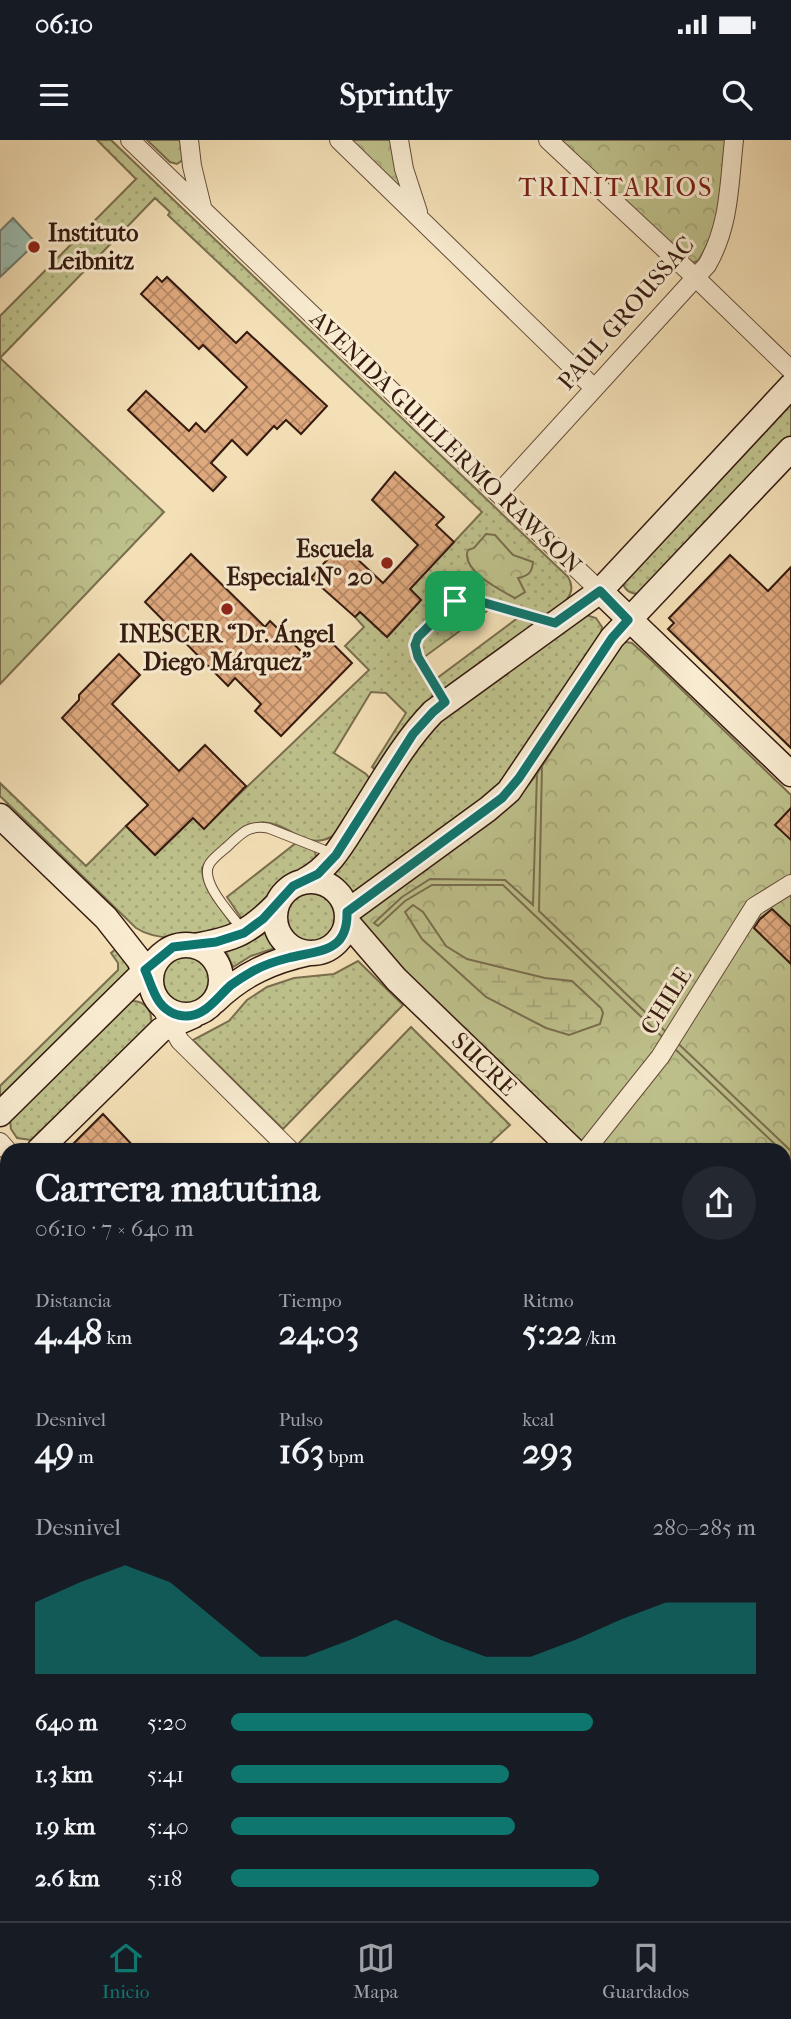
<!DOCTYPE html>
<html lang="es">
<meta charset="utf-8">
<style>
:root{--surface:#171b24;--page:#242831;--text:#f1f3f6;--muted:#9ea1a6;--line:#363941;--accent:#0f766e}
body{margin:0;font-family:"IM FELL French Canon",serif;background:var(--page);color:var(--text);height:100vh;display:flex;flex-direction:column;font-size:26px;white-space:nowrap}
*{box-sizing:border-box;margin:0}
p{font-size:23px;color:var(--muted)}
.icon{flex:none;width:38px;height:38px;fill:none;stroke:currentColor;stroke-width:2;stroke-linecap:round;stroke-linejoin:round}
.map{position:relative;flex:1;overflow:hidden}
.side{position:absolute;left:0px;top:1003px;width:791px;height:779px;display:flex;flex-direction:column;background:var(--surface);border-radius:21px 21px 0 0;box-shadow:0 2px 5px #0004}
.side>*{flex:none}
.pin{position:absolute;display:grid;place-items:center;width:60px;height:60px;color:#fff;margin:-30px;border-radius:14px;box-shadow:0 4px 10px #0006}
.round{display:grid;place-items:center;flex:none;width:74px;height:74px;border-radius:37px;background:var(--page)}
.head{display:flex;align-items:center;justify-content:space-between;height:119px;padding:0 35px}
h1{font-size:38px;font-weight:700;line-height:52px}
.stats{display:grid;grid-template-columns:repeat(3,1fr);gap:10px;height:119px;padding:7px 35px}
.stats div{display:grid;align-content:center}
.stats b{font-size:35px;font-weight:700}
.stats small{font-size:19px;font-weight:400}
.stats p{font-size:19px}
.chart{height:196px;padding:14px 35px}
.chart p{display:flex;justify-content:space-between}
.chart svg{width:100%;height:126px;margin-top:7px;fill:var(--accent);opacity:.7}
ul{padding:0 35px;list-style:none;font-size:23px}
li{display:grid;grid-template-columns:112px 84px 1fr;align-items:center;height:52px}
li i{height:18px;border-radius:9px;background:var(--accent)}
.status{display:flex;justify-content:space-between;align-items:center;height:49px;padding:0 35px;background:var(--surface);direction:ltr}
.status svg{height:19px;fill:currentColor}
header{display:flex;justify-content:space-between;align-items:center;height:91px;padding:0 35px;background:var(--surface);font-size:32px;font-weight:700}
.menu{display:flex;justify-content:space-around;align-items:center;height:98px;border-top:2px solid var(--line);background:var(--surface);font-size:19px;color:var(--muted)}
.menu a{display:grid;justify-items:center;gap:4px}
.menu .on{color:var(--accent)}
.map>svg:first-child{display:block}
.grass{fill:url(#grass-dots);stroke:#7a6e4e;stroke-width:2}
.forest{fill:url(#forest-crowns);stroke:#7a6e4e;stroke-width:2}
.wetland{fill:url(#wetland-marsh);stroke:#7a6e4e;stroke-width:2}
.pitch{fill:#bec18c;stroke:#7a6e4e;stroke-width:2}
.water{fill:url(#water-ripples);stroke:#737c70;stroke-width:2}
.building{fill:url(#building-cross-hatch);stroke:#351a10;stroke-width:2}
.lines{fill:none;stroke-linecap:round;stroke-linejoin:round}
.lane-casing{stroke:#654c3a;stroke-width:11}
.street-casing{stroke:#654c3a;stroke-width:20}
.secondary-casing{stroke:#351a10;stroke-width:27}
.lane{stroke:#f8ebd0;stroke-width:9}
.street{stroke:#f8ebd0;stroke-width:18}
.secondary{stroke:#f8ebd0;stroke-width:24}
.route-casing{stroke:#fff;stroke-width:14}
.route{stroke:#0f766e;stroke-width:9}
.poi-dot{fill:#8f2418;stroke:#f8ebd0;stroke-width:2.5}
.labels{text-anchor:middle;stroke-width:6;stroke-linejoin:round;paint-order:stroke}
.poi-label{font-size:24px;font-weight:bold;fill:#351a10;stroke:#f8ebd0;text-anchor:start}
.street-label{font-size:24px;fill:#351a10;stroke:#f8ebd0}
.neighbourhood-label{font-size:26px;letter-spacing:2px;fill:#7a1f14;stroke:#f8ebd0}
</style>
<div class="status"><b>06:10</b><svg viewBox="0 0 49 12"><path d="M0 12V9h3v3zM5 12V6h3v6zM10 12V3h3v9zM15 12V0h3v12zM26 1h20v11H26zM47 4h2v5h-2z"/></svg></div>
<header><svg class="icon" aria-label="menu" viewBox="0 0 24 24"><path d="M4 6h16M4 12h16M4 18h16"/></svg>Sprintly<svg class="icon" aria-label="search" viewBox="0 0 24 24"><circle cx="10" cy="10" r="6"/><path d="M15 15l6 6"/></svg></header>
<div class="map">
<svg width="791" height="1781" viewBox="0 0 791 1781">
<defs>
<pattern id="grass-dots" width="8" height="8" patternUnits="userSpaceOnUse" patternTransform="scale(1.75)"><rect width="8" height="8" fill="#bec18c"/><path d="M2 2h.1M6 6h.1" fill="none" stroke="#a4a578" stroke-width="1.8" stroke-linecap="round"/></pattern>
<pattern id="forest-crowns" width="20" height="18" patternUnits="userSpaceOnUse" patternTransform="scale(1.75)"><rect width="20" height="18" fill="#bec18c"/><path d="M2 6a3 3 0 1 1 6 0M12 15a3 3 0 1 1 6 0" fill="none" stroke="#a4a578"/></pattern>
<pattern id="wetland-marsh" width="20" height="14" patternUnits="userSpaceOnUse" patternTransform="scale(1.75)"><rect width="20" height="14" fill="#bec18c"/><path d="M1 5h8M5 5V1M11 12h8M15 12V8" fill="none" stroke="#a4a578"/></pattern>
<pattern id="water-ripples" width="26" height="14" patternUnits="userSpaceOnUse" patternTransform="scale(1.75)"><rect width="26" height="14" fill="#9cbdb0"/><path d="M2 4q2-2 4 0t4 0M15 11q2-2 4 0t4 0" fill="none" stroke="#87a296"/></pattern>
<pattern id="building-cross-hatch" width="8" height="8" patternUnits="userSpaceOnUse" patternTransform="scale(1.75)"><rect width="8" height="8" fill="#dfa97e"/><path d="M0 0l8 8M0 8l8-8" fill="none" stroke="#b68966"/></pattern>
</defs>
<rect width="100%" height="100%" fill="#f4e0b7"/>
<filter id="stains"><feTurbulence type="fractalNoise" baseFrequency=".00286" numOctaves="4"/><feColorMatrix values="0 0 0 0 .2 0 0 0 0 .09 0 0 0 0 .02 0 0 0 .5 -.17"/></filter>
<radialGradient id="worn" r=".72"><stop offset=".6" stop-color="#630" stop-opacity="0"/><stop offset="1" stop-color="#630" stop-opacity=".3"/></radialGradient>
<path class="grass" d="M97,0H111L568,437C579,454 561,467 546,474L474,455L462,454L452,458L414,498L433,548L432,558L377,631L372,627L406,573L386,553L371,552L334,613L366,634L371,640C362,654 345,690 331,697C295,716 276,653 228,701C219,709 208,717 202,728C202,751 222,767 232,786C202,794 164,806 136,788L0,656V643L86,726L126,686L155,715L193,678L204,688L369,530L345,506L364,487L355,477L360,472L387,497L421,460L410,449L482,372L168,75L170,72L155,58L0,218V176L136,39Z
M791,264V298L639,454C631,454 625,451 623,443Z
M467,462L491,468L423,518L419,513L421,499L458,464Z
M586,475L596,478L602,487L601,494L501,645L354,754L334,733L430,586Z
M519,477L534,484L444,549L436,539Z
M296,703L315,711L316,718L302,732L277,746L268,761L244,782L227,757Z
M286 777a25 25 0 1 1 50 0a25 25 0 1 1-50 0Z
M266,790L275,808L251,816L233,827L226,812L247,804Z
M117,808L130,829L0,960V946L118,830V823L111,813Z
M162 840a24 24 0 1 1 48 0a24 24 0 1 1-48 0Z
M358,821L403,865L283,989L193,900L229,881L247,860L267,847L294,838L334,834Z
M131,861C145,860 153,871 151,885L31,1000L17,998L11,989L10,980Z
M411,887L510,985L483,1010H306L299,1003Z"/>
<path class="forest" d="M147,0H183L184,19L177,24L170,22Z
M351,0H393L404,52Z
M554,0H726C722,42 722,85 698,121L691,123Z
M0,218L164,372L0,544Z
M486,394L495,395L513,415L533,422C532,433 528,436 518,438L525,452L515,458C500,450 460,430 468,410L474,408Z
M626,502L632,503L650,519L791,655V738L758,770L791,749V1207L784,1200V1010H593L581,1006L402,835L361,780L360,776L494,680L517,659L537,634L618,507Z"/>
<path class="wetland" d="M413,765L423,772L446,806L467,819L545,838L572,841L601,868L603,873L600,884L569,895L546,888L486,857L422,799L405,772Z"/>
<path class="pitch" d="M542,625L539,771L791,1011V1019L784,1010H781L503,745H432L405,761L378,786L374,783L402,757L430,739L505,740L533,765L537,634Z
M784,1243L791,1249V1470L784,1463Z"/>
<path class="water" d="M13,78L36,103L0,137V91Z"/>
<path class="building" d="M157,137L162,142L167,137L236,203L247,192L327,266L301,294L286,280L277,289L274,286L247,315L232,300L211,323L226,337L213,351L128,270L146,251L189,291L196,283L205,292L247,247L203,205L199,209L141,154Z
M395,332L444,377L436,385L454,402L410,449L421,460L387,497L360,472L355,477L311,438L341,404L383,443L418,405L372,360Z
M191,414L265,487L270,481L305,515L324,495L352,523L281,596L255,571L261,564L235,538L228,546L145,462Z
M730,415L768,451L791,427V608L668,489L674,483L669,478Z
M119,514L140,535L112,564L179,631L205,605L246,646L204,689L193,678L155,715L126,686L148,665L62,578L79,560V555Z
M791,668V700L775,685Z
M772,769L791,787V824L754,788L760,779Z
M103,974L137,1010H67Z"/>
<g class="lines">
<defs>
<path id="lane" d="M445,561L418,517L415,505L418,497L452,463L463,458L471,459L550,482
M242,789C231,774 198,741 210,723C215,716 224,710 230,704C243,692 249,685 268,688L334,714"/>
<path id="street" d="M130,0L600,451
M189,0L192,26L202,67
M339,0L594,248
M399,0L404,29L418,72
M548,0L696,138L791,230
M499,353L707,125C730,85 729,44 734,0
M156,859L180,901L290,1010
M0,1002L7,1010
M586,1010L660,917L754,767L791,744
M0,1292L7,1285
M0,1341L7,1348
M784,1486L791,1492
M0,1615L7,1608
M0,1681L7,1688
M784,1764L791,1757
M93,1774L100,1781
M426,1774L432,1781
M150,1781L156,1774
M456,1781L462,1774
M767,1781L773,1774"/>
<path id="secondary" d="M600,451L791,634
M0,676L106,778L139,820L151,846
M275 777a36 36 0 1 1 72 0a36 36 0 1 1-72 0Z
M304,741C331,727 343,703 359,678C382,642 403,603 433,572L600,451L791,246
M347,772L488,669L509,651L612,498L791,309
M347,782L396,839L573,1010
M151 840a35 35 0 1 1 70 0a35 35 0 1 1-70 0Z
M194,806C234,799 249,793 277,764
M215,861C243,834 272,821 309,813
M0,974L161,815
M39,1010L161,890L193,876
M0,1048L7,1042
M784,1214L791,1221"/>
</defs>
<use href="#lane" class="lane-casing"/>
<use href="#street" class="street-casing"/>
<use href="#secondary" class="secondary-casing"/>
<use href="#lane" class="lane"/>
<use href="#street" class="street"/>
<use href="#secondary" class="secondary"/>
</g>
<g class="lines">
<defs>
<path id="route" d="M600,451L628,480L612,498L519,638L502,658L347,772C348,813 319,810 288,818C276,821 264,825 253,831C246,835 238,840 231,845C215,859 203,881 178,875C156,869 153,848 145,830L173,807L216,802L244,793L263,779L293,746L318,734L336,715L413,594L433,572L445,562L418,517L415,505L418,497L452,463L458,459H471L555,483Z"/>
</defs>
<use href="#route" class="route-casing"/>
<use href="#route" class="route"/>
</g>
<g class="poi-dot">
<circle cx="34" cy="107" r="7"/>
<circle cx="387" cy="423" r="7"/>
<circle cx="227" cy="469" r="7"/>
</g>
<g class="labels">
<g class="poi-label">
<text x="48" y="101">Instituto<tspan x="48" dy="28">Leibnitz</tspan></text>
<text x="373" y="417" text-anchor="end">Escuela<tspan x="373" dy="28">Especial Nº 20</tspan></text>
<text x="227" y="502" text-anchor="middle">INESCER “Dr. Ángel<tspan x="227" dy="28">Diego Márquez”</tspan></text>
</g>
<g class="street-label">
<text transform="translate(626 173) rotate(-49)" y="8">PAUL GROUSSAC</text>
<text transform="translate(446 302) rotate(44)" y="8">AVENIDA GUILLERMO RAWSON</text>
<text transform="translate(666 861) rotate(-58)" y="8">CHILE</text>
<text transform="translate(484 924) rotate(44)" y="8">SUCRE</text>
</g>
<g class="neighbourhood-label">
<text x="616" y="56">TRINITARIOS</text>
</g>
</g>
<rect width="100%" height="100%" filter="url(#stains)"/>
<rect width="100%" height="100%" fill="url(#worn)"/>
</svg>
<div class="pin" style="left:455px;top:461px;background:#1e9e55"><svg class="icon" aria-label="arrive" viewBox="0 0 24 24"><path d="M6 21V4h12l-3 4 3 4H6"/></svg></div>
<section class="side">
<div class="head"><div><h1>Carrera matutina</h1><p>06:10 · 7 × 640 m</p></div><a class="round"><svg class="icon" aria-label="share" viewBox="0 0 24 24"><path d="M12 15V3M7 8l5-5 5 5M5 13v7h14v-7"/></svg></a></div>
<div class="stats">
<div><p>Distancia</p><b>4.48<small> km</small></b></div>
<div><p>Tiempo</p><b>24:03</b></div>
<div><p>Ritmo</p><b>5:22<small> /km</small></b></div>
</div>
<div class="stats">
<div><p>Desnivel</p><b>49<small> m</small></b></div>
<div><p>Pulso</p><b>163<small> bpm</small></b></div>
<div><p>kcal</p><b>293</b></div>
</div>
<div class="chart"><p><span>Desnivel</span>280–285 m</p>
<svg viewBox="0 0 160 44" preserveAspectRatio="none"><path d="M0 44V19L10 12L20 6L30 12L40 25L50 38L60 38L70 32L80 25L90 32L100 38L110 38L120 32L130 25L140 19L150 19L160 19V44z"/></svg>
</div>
<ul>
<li><b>640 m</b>5:20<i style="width:69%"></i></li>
<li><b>1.3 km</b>5:41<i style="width:53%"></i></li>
<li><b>1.9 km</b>5:40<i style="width:54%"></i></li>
<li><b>2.6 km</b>5:18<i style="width:70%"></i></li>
</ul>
</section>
</div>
<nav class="menu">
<a class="on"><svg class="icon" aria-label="home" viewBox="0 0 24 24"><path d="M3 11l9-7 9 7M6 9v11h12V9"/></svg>Inicio</a>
<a><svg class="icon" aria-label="map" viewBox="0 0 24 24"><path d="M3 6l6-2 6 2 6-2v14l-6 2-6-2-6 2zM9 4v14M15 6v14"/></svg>Mapa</a>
<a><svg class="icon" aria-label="saved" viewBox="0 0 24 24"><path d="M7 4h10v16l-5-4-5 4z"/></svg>Guardados</a>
</nav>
